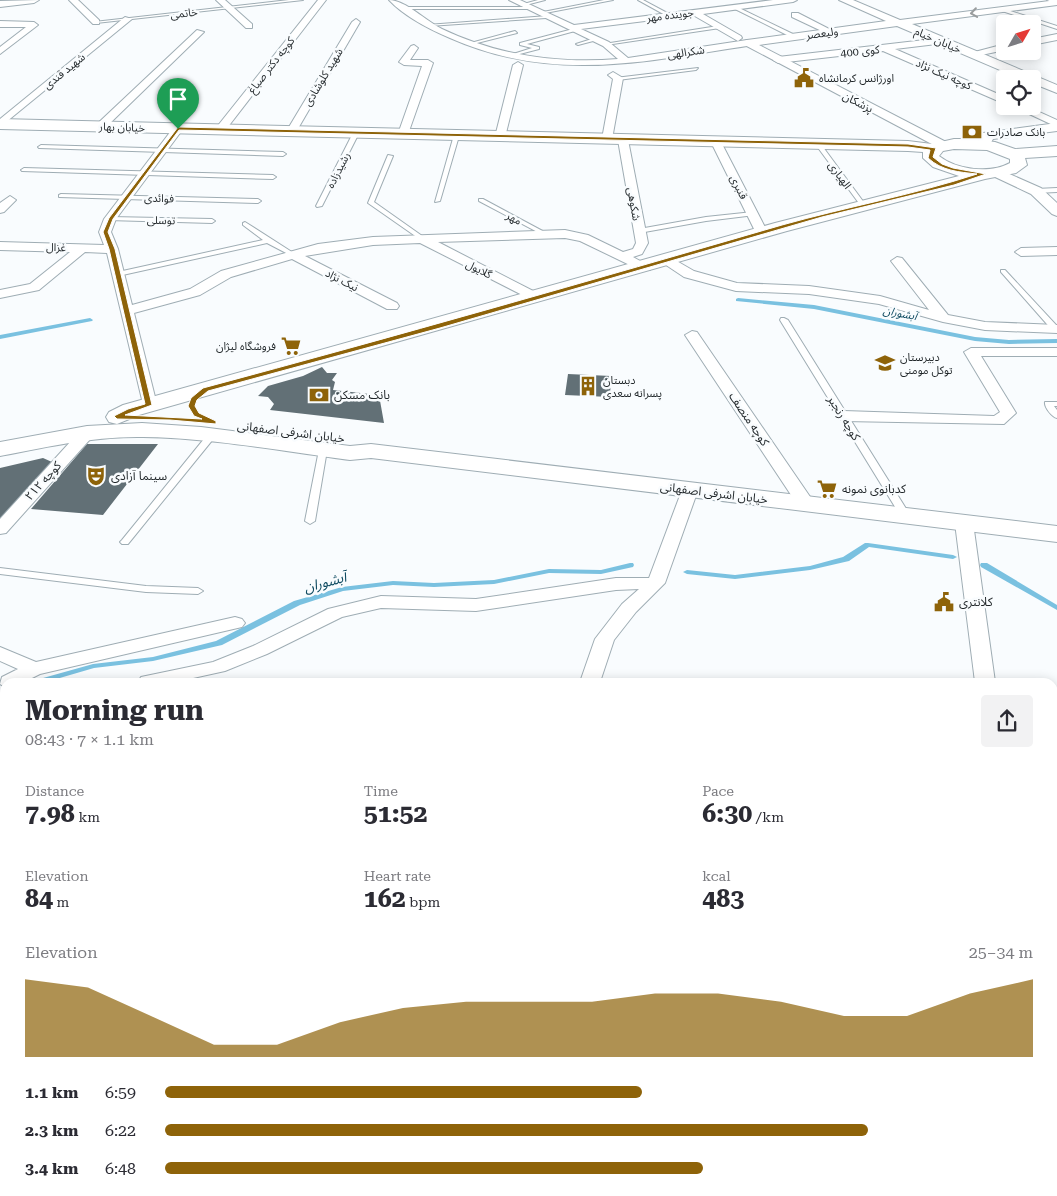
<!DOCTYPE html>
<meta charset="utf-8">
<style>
:root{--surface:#fff;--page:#f2f2f3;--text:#2b2b33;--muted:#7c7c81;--accent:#8e6309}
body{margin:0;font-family:"Roboto Serif","Noto Sans Arabic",serif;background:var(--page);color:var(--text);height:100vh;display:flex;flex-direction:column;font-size:19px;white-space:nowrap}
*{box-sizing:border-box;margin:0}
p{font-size:16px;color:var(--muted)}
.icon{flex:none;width:28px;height:28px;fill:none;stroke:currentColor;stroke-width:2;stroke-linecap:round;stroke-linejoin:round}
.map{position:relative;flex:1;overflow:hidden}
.drawer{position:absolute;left:0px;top:678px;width:1058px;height:519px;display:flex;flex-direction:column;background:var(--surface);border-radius:15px 15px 0 0;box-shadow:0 2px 12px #0003}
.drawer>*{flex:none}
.needle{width:32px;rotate:51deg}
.fabs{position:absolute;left:996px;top:15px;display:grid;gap:10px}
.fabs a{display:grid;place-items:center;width:45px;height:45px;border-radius:5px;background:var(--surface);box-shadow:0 2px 12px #0003;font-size:25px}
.pin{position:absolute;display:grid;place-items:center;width:42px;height:42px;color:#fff;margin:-51px -21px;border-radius:50% 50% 50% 0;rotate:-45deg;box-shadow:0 0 5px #0007}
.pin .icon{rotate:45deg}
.round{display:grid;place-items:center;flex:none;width:52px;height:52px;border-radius:5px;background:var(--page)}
.head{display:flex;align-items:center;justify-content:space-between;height:85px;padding:0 25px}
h1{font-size:28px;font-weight:700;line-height:38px}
.figures{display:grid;grid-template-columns:repeat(3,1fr);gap:8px;height:85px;padding:5px 25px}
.figures div{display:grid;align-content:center}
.figures b{font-size:25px;font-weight:700}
.figures small{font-size:14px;font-weight:400}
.figures p{font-size:14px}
.chart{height:140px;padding:10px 25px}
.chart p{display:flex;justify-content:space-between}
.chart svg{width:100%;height:90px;margin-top:5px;fill:var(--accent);opacity:.7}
ul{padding:0 25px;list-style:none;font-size:16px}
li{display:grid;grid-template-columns:80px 60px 1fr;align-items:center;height:38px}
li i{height:12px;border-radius:6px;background:var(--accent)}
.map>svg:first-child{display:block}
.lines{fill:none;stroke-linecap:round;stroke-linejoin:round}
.stream{fill:#7ac1e0;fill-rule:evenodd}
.building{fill:#627076}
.service-casing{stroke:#9fadb4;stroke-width:2}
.minor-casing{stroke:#9fadb4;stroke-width:2}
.tertiary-casing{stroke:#9fadb4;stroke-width:2}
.secondary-casing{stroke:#9fadb4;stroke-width:2}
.service{fill:#fff;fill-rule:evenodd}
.minor{fill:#fff;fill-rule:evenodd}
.tertiary{fill:#fff;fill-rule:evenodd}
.secondary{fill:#fff;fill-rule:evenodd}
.oneway{stroke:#9a9d9e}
.route{fill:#8e6309;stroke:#fff;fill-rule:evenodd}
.labels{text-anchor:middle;stroke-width:5;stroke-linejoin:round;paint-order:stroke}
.far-street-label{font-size:11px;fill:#1f2528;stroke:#f9fcfe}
.far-poi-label{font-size:11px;fill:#1f2528;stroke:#f9fcfe;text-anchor:start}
.far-water-label{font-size:11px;font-style:italic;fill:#0f4b61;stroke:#f9fcfe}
.poi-label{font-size:12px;fill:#1f2528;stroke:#f9fcfe;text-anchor:start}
.street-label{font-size:12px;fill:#1f2528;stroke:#f9fcfe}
.water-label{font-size:14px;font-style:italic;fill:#0f4b61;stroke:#f9fcfe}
</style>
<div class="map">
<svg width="1057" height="1196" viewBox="0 0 1057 1196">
<rect width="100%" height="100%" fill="#f9fcfe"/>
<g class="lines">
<path class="stream" d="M738,298L814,305L975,337L1009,340L1057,339V343L1009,344L975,341L814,309L736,301V299Z
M90,318L93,320L92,321L0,339V335Z
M865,543H868L953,555L957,557L953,559L869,547L849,561L810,570L735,579L687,574L683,572L687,570L735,575L810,566L843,557Z
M630,563H633L634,565L633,567L601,574L549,573L494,584L434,587L393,585L343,591L300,605L222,645L153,661L94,668L46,682H35L36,680L93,664L153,657L216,641L294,601L342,587L393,581L434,583L494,580L549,569L601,570Z
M981,563H987L1057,605V610L981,567L980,565Z
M5,698V705L0,707V700Z"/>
</g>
<path class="building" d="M322,367L327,373H337L332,380L335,382L333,390L379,395L384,423L270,410L274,404L268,397L258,396L268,386L303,376Z
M568,374L611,376L610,397L565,395Z
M87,444H158L103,515L31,509Z
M43,458L52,462L0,519V468Z"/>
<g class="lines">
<defs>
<path id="service" d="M289,0H303L96,23L94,22Z
M538,0H545L522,6L520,5Z
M604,0H613L540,14L538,13Z
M638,0H643L671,15L667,16Z
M735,6L797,36V37L793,38L733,8Z
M402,7H530L532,8L530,9H400Z
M1001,8L1057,26V29L999,10Z
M548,16L546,18L429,26L427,25Z
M718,26L720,28L606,45L604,44Z
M573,29L575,31L527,44L539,47V49L512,56L510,55L532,48L520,45V43Z
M515,31L517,33L469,45L467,44Z
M595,38L597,40L578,45L576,44Z
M698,68L696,70L618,80L615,78Z
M356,131L359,133L322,206L317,207L316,206L353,133Z
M454,135L459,136L440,201L435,202Z
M816,143H820L865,204V206H861L816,145Z
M41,145L283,152L286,154L283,156L39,148L38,147Z
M388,155L393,156L374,202L425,238V240H421L368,203Z
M24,168L273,175L276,177L273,179L22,171L21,170Z
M1057,188V192L1036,193L1033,191L1036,189Z
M61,194L258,199L261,201L258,203L59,197V195Z
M479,199H483L550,235L545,236L479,201Z
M753,212L755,213V215L706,221L639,233L636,231L639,229L706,217Z
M110,217L212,219L215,221L212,223L108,220V218Z
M245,222L295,254L290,255L267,243L118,276L115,274L118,272L263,240L243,225V223Z
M1001,270H1005L1057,326V331H1053L1001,272Z
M781,318H784L788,320L910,515L908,517L905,518L900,515L780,320Z
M1045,402H1057V406H1054L1057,410V418C1052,417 1044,407 1045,402Z
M211,433L215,436L214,438L128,544H122L120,542L122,540L208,434Z
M323,447L327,450L315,521L310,524L305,521L319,450Z
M0,568L146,586L198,588L203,591L198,594L146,592L0,574Z"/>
<path id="minor" d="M69,0H78L99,20V24H93Z
M216,0H225L252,24V28H246Z
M318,0H326L224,132H216V128Z
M389,0C405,0 426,21 442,29C496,55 558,64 618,59L603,46L509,0H520L574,25L773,0H797L793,2L703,14L741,36L742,38L738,41L693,15L581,29L609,42L628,58L747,40L751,43L747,46C642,62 552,83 450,38C429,29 405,17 389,0Z
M1047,0H1057V4Z
M792,13H798L835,32L828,34L792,17Z
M125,17L132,19L0,127V119Z
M356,19L360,22L296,132L291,135L287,134L286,132L352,22Z
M0,21L34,22L38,25L0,54V47L26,27H0Z
M197,30L204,32L104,129H96V125Z
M1057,34V40L1032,45V39Z
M942,38L945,39V43L895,49L1005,97V104L883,51L778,63L773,60L778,57Z
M1005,44V50L972,57L967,54Z
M414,45L418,48L410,60H428L433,63L408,134L403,137L398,134L422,66L404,65L399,62L411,46Z
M518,62L523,65L505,137L500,140L496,139L495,137L513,65Z
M613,72L623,78L612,139L607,142L602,139L613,79L608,75Z
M1012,106H1026L1057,120V127Z
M178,126L183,129L116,219L111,232L118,249L132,305L190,289L221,271L318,244L373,237L565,230L588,235L623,252L633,249L636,243L618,140L623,137L628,140L648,243L642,254L633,257L651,267L650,270H640L580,241L565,238L438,242L541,295L543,298L536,302L420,243L373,245L305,256L397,303L399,306L397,309H387L292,259L231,277L200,295L134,313L157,405L154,408H144L107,253L85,252L39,290L0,298V290L30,284L70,252L0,250V242L104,245L99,232L104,219L174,127Z
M716,139L721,142L768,233L766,236H758L756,233L711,142Z
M10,196L16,200L4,212L0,213V203Z
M1057,247V255L1021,256L1015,252L1021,248Z
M668,256L694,271L737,283L809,286L880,296L929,310L891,261L897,257L902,258L948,315L985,322L1057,325V333L985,330L943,322L879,304L809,294L736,291L684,277L663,263L662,260L663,257Z
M692,331L697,332L815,504L812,508H800L797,504L685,335Z
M971,348H1057V356H981L1016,413L1004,424L844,421L836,416L844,411L994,416L1000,412L964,352Z
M87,428L93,430L95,433L93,436L6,533L0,534V519L81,430Z
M690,485L696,486L698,490L665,583L636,612L614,640L600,682H580L595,639L622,604L639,589L616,590L476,611L381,608L342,617L267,654L225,671L175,682H138L141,677L213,662L253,646L328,609L381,596L476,599L616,578H649L682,490L684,486Z
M964,518L970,519L973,523L995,682H975L955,523L958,519Z
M235,617L242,619L245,623L242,627L40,674L24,682H5V687L0,684L2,677L18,669L0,661V647L36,662Z
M5,723V741L0,742V724Z
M1052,1100H1057V1124H1052Z
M5,1127V1153L0,1155V1129Z
M485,1191H563L560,1196H486Z"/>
<path id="tertiary" d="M39,0L34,3L0,7V1Z
M839,0H853L900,20L1057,0V5L912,24L1057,85V93L1032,83V79H1021L897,26L759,45L948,143L950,146L948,149L943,150L741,43L747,40L886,21Z
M1057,123V131L993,139L988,148L983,149L976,145L983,133Z
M998,169L1041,188L1057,203V216L1052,214L1031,194L993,176L991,173Z"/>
<path id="secondary" d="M0,119L908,141L932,144L954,139H970L995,142L1015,149L1057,146V156L1025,158L1027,165L1016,173L985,179L787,231L139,415L117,424L109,422L106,417L109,412L123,405L775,223L959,176L933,167L923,158V152L908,151L0,129ZM954,149L987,150L1010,159V163C990,174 957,170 939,156L943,151Z
M142,423L201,427L350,446L371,444L1057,526V542L371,458L350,460C281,451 212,438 143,437C94,436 47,447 0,456V442L87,426Z"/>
</defs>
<use href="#service" class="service-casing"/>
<use href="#minor" class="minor-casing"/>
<use href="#tertiary" class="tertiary-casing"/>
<use href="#secondary" class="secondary-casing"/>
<use href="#service" class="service"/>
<use href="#minor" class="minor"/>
<use href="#tertiary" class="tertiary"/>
<use href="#secondary" class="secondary"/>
</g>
<defs><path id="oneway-chevron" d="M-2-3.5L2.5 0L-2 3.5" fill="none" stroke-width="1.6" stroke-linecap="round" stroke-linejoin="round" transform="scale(1.25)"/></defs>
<use class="oneway" href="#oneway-chevron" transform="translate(974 13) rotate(172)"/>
<path class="route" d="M178,127L908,144L936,148L933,157L942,164L953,168L986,174L954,185L822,217L440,328L208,391L197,400L195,406L199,413L216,421V424L170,420L117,419L114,416L128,409L145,404L109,249L103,232L109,218ZM179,130L908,147L930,150L928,158C942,171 959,172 977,174C913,195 846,207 782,225C589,281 397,336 203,388L191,398L188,406L194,416L202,419L125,415L152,405L115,249L108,232L113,219Z"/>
<defs>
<symbol id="civic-bare" viewBox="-9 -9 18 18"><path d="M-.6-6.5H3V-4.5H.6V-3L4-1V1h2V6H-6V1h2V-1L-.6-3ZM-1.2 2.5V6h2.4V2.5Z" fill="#8e6309" stroke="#f9fcfe" stroke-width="2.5" paint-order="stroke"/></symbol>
<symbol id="bank-bare" viewBox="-9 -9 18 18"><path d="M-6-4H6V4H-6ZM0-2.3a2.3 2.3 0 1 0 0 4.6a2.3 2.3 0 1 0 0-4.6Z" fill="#8e6309" stroke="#f9fcfe" stroke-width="2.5" paint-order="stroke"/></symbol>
<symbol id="supermarket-bare" viewBox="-9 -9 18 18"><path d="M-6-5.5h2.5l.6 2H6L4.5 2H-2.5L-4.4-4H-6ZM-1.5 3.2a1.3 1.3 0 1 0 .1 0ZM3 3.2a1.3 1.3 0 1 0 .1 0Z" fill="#8e6309" stroke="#f9fcfe" stroke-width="2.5" paint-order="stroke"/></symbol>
<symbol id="school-bare" viewBox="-9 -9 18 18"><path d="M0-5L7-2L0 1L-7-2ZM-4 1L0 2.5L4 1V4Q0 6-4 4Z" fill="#8e6309" stroke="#f9fcfe" stroke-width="2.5" paint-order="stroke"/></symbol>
<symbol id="building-bare" viewBox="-9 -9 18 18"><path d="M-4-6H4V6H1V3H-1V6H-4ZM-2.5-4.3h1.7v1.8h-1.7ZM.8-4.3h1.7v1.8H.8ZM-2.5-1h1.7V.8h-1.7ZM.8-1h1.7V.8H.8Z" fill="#8e6309" stroke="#f9fcfe" stroke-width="2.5" paint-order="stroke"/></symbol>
<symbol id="theatre-bare" viewBox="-9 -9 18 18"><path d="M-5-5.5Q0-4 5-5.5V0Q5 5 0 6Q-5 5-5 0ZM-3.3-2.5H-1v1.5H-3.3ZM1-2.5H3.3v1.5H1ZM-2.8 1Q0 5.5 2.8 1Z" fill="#8e6309" stroke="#f9fcfe" stroke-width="2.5" paint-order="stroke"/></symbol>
</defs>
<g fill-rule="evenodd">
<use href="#civic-bare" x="790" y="64" width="28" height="28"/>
<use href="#bank-bare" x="958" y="118" width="28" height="28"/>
<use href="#supermarket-bare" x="277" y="332" width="28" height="28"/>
<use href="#school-bare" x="871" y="349" width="28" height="28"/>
<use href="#building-bare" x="574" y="372" width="28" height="28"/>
<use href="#bank-bare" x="305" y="381" width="28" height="28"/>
<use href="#theatre-bare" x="82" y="462" width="28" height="28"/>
<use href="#supermarket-bare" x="813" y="475" width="28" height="28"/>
<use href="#civic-bare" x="930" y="588" width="28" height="28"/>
</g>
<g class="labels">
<g class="far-street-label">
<text transform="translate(184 13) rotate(-6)" y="4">خاتمی</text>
<text transform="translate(670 15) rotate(-7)" y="4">جوینده مهر</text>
<text transform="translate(822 33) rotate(-8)" y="4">ولیعصر</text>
<text transform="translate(938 40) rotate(23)" y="4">خیابان خیام</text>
<text transform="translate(860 51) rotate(-6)" y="4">کوی 400</text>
<text transform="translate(686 52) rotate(-8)" y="4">شکرالهی</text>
<text transform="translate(271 65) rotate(-52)" y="4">کوچه دکتر صباغ</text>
<text transform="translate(64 71) rotate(-39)" y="4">شهید قندی</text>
<text transform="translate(944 74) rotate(24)" y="4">کوچه نیک نژاد</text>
<text transform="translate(323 77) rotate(-59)" y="4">شهید کلوشادی</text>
<text transform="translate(858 102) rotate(27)" y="4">پزشکان</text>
<text transform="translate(122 127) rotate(2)" y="4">خیابان بهار</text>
<text transform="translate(338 170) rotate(-63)" y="4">رشیدزاده</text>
<text transform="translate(840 175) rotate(54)" y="4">الهیاری</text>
<text transform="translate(739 187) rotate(63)" y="4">قنبری</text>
<text transform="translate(159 198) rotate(2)" y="4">فوائدی</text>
<text transform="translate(634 204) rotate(80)" y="4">شکوهی</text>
<text transform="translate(514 218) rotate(28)" y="4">مهر</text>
<text transform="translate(161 220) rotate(1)" y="4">توسلی</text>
<text transform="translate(56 247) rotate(2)" y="4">غزال</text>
<text transform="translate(479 269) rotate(27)" y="4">گلایول</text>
<text transform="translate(342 280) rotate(27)" y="4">نیک نژاد</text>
</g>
<g class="far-poi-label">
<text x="819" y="82">اورژانس کرمانشاه</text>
<text x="987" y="136">بانک صادرات</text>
<text x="276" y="350" text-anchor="end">فروشگاه لیژان</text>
<text x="900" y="361">دبیرستان<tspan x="900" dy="13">توکل مومنی</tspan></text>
<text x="603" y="384">دبستان<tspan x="603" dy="13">پسرانه سعدی</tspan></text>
</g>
<g class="far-water-label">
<text transform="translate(900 313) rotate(11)" y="4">آبشوران</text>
</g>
<g class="poi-label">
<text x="334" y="399">بانک مسکن</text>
<text x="111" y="480">سینما آزادی</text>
<text x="842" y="493">کدبانوی نمونه</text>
<text x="959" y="606">کلانتری</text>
</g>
<g class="street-label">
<text transform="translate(844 418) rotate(58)" y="4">کوچه رنجبر</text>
<text transform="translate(749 419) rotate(56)" y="4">کوچه منصف</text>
<text transform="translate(291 432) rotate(7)" y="4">خیابان اشرفی اصفهانی</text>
<text transform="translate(43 481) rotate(-48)" y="4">کوچه ۲۱۲</text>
<text transform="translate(714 493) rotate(7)" y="4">خیابان اشرفی اصفهانی</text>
</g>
<g class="water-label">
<text transform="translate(325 582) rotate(-15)" y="5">آبشوران</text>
</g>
</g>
</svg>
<div class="fabs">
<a><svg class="needle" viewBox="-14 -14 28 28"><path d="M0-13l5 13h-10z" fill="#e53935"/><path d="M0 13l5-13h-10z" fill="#7c7c81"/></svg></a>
<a><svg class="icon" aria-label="locate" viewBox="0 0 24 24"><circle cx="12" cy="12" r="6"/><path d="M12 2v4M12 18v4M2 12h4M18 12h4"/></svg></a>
</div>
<div class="pin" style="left:178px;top:129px;background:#1e9e55"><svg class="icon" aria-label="arrive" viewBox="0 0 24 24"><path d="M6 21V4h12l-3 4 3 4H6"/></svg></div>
<section class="drawer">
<div class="head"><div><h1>Morning run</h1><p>08:43 · 7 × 1.1 km</p></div><a class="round"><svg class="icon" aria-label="share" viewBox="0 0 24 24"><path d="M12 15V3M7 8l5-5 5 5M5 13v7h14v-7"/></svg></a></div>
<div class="figures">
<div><p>Distance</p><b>7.98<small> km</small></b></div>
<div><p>Time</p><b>51:52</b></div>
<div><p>Pace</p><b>6:30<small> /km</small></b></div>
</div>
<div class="figures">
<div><p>Elevation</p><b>84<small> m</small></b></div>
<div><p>Heart rate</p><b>162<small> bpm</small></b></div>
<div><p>kcal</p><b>483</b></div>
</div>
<div class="chart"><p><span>Elevation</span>25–34 m</p>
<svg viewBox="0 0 160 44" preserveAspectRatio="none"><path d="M0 44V6L10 10L20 24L30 38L40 38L50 27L60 20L70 17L80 17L90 17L100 13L110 13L120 17L130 24L140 24L150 13L160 6V44z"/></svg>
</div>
<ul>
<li><b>1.1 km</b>6:59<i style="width:55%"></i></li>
<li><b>2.3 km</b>6:22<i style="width:81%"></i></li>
<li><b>3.4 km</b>6:48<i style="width:62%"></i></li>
</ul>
</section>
</div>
